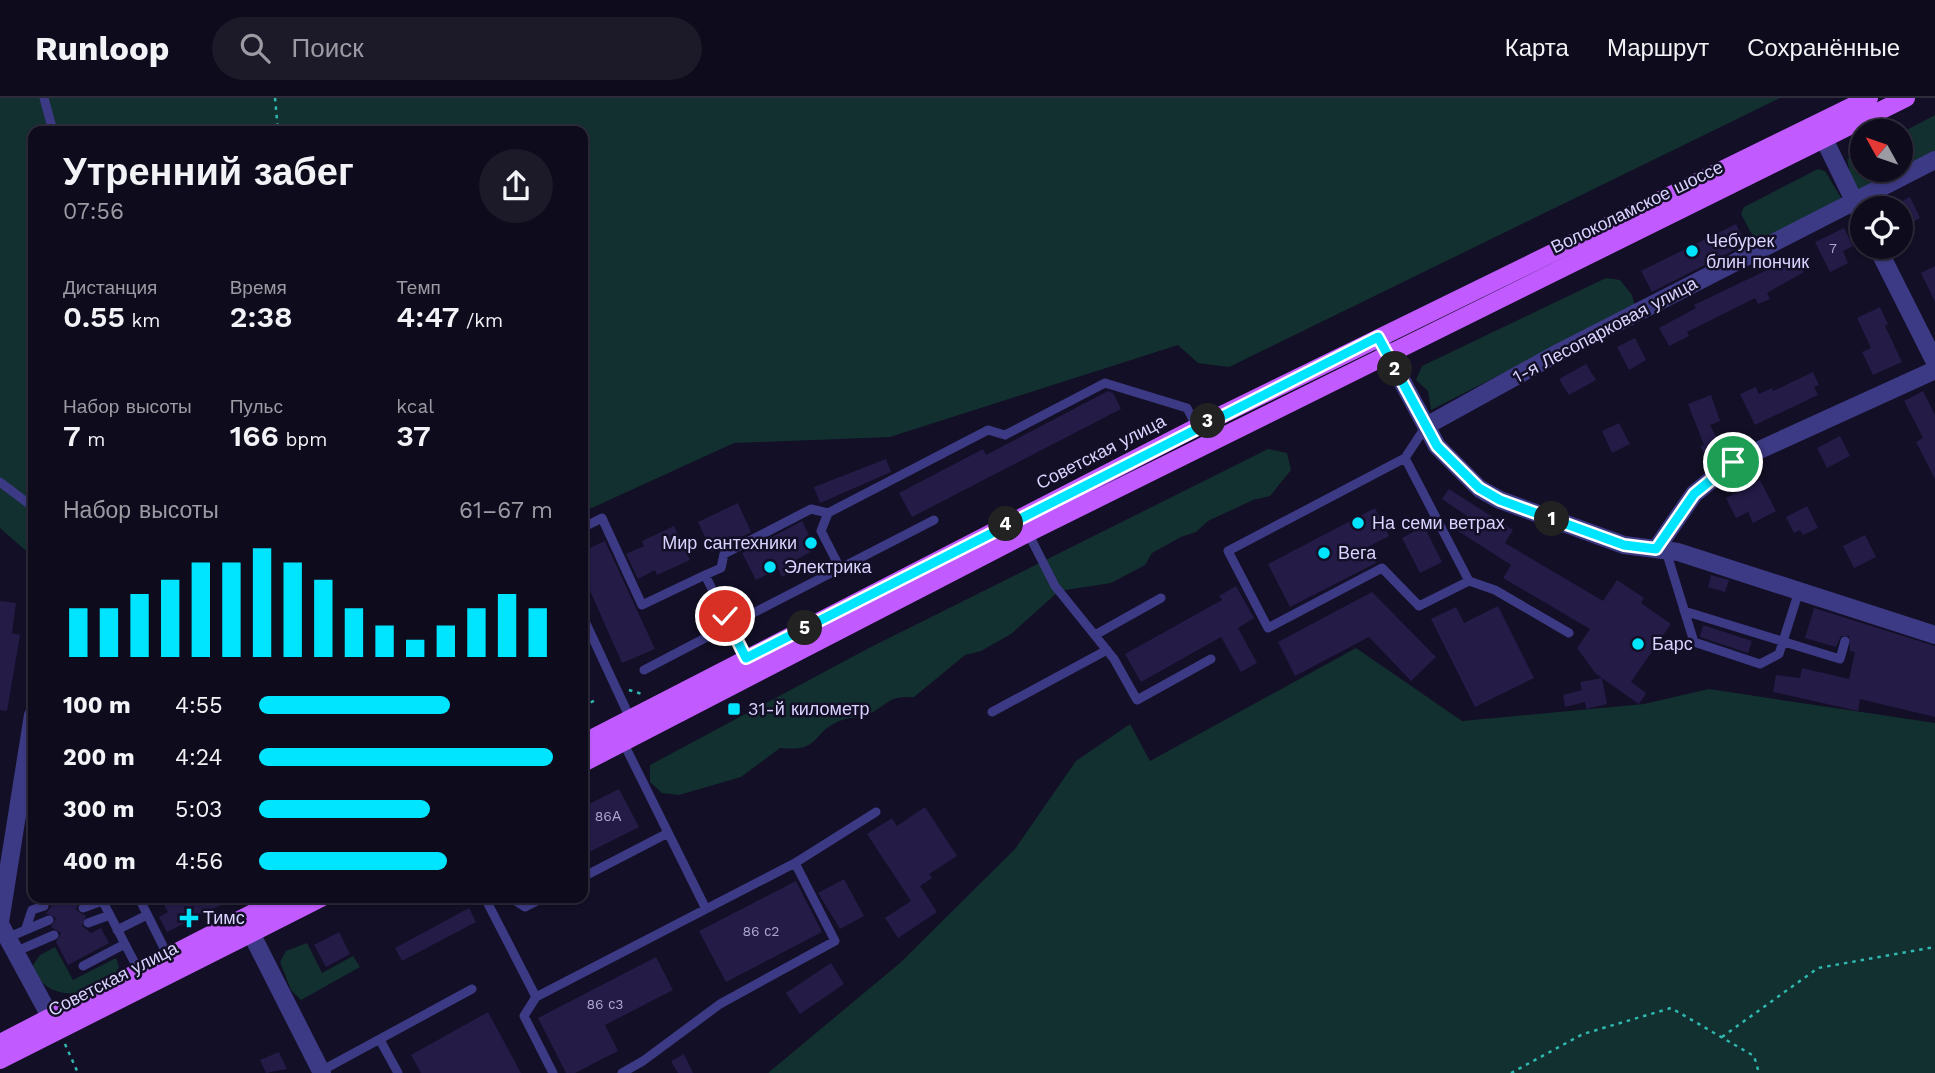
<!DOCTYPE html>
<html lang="ru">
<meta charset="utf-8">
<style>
:root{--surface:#0e0b1c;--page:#1c1929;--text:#f1f3f6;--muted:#9b9ba3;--line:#2e2b3b;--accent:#00e5ff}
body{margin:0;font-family:"Work Sans",sans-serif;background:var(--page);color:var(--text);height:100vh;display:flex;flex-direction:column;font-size:26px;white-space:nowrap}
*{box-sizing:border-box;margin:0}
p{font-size:23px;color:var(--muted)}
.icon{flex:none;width:38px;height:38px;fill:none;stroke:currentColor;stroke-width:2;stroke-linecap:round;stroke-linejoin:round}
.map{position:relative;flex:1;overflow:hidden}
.details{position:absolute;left:28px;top:28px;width:560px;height:777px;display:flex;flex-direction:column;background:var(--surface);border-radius:14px;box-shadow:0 2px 5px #0004,0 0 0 2px var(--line)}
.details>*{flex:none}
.needle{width:46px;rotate:310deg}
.tools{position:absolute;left:1850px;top:21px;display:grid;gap:14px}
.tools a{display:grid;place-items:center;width:63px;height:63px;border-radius:50%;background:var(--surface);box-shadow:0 2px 5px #0004,0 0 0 2px var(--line);font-size:35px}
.pin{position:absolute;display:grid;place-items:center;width:60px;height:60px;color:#fff;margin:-30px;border:4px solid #fff;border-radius:50%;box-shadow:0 2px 7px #0007}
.km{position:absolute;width:35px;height:35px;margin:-18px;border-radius:50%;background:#222;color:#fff;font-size:19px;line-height:35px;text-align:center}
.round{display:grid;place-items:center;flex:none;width:74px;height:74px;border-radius:37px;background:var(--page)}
.summary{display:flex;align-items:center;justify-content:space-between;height:119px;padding:0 35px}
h1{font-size:38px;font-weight:600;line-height:52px}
.metrics{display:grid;grid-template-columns:repeat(3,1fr);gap:10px;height:119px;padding:7px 35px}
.metrics div{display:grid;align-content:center}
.metrics b{font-size:30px;font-weight:600}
.metrics small{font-size:19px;font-weight:400}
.metrics p{font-size:19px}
.chart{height:196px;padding:14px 35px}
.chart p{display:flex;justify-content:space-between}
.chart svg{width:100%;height:126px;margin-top:7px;stroke:var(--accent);stroke-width:6}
ul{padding:0 35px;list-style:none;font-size:23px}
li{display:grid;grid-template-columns:112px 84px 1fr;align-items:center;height:52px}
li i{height:18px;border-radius:9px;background:var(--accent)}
header{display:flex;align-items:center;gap:42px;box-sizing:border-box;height:98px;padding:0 35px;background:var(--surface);border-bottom:2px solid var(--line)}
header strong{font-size:33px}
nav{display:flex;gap:38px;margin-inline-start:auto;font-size:24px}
.search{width:490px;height:63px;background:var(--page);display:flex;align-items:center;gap:18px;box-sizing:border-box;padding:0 24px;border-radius:38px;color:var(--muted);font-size:26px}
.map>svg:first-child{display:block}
.green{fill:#12302f}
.building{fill:#241b47}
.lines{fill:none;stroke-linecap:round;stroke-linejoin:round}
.path{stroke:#2fb8b0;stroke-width:2.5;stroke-dasharray:3.5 5;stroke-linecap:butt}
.service{stroke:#3d3a85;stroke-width:9}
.minor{stroke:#3d3a85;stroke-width:18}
.primary{stroke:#c25bff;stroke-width:18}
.route-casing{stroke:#fff;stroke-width:14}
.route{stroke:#00e5ff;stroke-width:9}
.poi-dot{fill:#00e5ff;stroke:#130f26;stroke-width:2.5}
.labels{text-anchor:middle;stroke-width:5;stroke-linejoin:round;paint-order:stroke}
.number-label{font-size:14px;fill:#aca6d1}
.street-label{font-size:18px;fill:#d9d4ff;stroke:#130f26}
.poi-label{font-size:18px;fill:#d9d4ff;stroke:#130f26;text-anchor:start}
</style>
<header>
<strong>Runloop</strong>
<div class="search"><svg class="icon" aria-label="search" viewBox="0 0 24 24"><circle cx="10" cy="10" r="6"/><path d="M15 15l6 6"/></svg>Поиск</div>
<nav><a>Карта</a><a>Маршрут</a><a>Сохранённые</a></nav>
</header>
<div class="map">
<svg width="1935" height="975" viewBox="0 0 1935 975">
<rect width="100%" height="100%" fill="#130f26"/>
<path class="green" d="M0,0H1780L1229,269L1198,265L1178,247L890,339L734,345L583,414V33H33V451L25,452L0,430Z
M1935,17V56L1858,95L1851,80L1847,61L1862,55V72H1900L1901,35Z
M1818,71L1825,73L1843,103L1757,146L1741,116L1744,109Z
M1606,180L1620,182L1632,197L1635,208L1431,312L1428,293L1416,282L1422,268Z
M1268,351L1287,355L1291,372L1270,398L1253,402L1208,423L1196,434L1181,439L1152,455L1145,467L1111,485L1059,493L1011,536L981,553L965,557L914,599C886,598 891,605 869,616C860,620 847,619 837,624C810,637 821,654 780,650L741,679L679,697L662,695L650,684V667L869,550Z
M1356,550L1462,623L1644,606L1709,591L1935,625V975H768L900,865L1015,751L1076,663L1130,626L1150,663Z
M307,845L322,875L353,858L360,869L301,902L291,892L280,864L286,853Z
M55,849L73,882L116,860L119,869C103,900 43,909 33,867L40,857Z"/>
<path class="building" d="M1910,99L1920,120L1900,130V104Z
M1736,126L1746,146L1652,194L1641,173Z
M1844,130L1853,148L1843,153L1848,165L1830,174L1815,144Z
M1796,158L1804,174L1767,195L1770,201L1758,206L1755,200L1687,234L1689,238L1669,248L1659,230L1696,210L1694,207Z
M1935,168V204L1921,175Z
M1880,209L1888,226L1885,228L1902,264L1873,277L1862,254L1871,250L1857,220Z
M1635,240L1646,262L1629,272L1617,249Z
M1586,266L1596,282L1569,297L1559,281Z
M1813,274L1819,287L1814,289L1818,297L1755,327L1740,296L1756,289L1759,296L1772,290L1773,293Z
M1108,293L1113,295L1121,311L912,419L899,395L983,351L986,357Z
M1923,293L1935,317V381L1916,344L1923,340L1904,303Z
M1711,297L1720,323L1710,327L1725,356L1710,367L1700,348L1704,347L1688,306Z
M1619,325L1630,346L1612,355L1602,333Z
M1840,338L1850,358L1827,370L1817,350Z
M886,361L891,374L820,405L814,389Z
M1760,382L1776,413L1753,425L1748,414L1736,420L1726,400Z
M1449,391L1513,432L1505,445L1603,503L1617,482L1644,500L1641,505L1671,526L1631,584L1646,595L1639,606L1596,576L1577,550L1590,531L1503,480L1511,467L1458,433L1467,418L1442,401Z
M738,405L751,434L712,454L698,424Z
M1807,408L1818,430L1803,437L1800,432L1794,435L1786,419Z
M1375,410L1389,438L1368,449L1376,465L1290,509L1268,466Z
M802,423L816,451L792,464L796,471L782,479L778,471L756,482L742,455Z
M674,428L690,462L657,477L655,472L638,481L626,456L644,448L642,443Z
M1424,428L1442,464L1420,475L1402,440Z
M1865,437L1876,459L1854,470L1843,448Z
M605,443L655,551L622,565L583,477V453Z
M1711,477L1729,482L1725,494L1708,489Z
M1236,488L1254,520L1238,530L1257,565L1241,574L1221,539L1141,584L1125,556L1222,502L1219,498Z
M1372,494L1436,559L1411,583L1369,539L1295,578L1278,544Z
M0,503L16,505L12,535L20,537L7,613L0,612Z
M1498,508L1534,580L1475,609L1431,521L1456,509L1464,525Z
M1814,510L1935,548V619L1860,601L1858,613L1773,594L1776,577L1800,580L1802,570L1849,581L1855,554L1850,553L1849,538H1841L1836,549L1805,540Z
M1703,527L1752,543L1748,555L1700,539Z
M1602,580L1607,606L1586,611L1585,604L1565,609L1563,597L1582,592L1580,584Z
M619,691L639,729L583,757V709Z
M925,709L957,758L929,776L932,780L920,788L937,814L898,840L885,820L911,803L867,736L892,720L897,728Z
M844,781L864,818L840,831L818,795Z
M796,783L822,834L726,884L699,833Z
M55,800H79L76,812L86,818L82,828L91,835L101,830L109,845L68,867L56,844L61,835L51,829L56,820L46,815L51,809L48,802Z
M160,800H235L167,834L159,819L168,814Z
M469,810L476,824L402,863L395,850Z
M339,834L350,856L326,869L314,847Z
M656,859L673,892L605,927L618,953L575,975H566L538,920Z
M831,865L844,886L800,916L786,895Z
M488,914L521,975H421L411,957Z
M279,954L287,971L266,975L260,962Z
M684,956L693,975H678L671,963Z"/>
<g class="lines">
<path class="path" d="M275,0L278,33
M629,592L642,596
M583,608L598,601
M1722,939L1818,870L1935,849
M65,946L78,975
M1511,975L1583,936L1671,910L1754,958L1759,975"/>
<path class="service" d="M44,0L53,33
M1405,360L1469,483L1419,508L1382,470L1268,530L1228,453L1405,360L1426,328
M0,384L33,409
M828,415L821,433L840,470
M934,422L730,527L705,477L721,470L724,456L811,411L828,415L988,332L1005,337L1105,285L1187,310L1197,329
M588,427L602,420L642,507L705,477
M1028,435L1055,488L1114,561L1137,602L1211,561
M1666,453L1694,544L1760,566L1779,556L1799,493
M1469,483L1495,492L1569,535
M1684,513L1840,561L1845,543
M583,519L630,620
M1095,537L1161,500
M644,572L730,527L746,560
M992,614L1107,552
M623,644L706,811
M795,765L876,714
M583,779L668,735
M101,800L139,873
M139,800L168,858
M485,800L536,899L795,765L835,843L720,906L643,963L622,975
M511,800L525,809L543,800
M83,810L102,803
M88,825L110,817
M26,830L32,812L44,808
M117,832L147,817
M7,840L49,822
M15,854L54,837
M83,868L125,846
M536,899L524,918L553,975
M380,942L398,975
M321,973L472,891"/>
<path class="minor" d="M1824,41L1862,119
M1877,149L1935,264
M1381,244L1437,348L1480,391L1500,402L1624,447L1678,454L1935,537
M1426,328L1556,256L1935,62
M1656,451L1694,396L1733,364L1935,272
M0,824L33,617
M0,826L57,931
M251,835L322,975"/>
<path class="primary" d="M583,645L1197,329L1869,0
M583,665L1028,435L1906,0
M0,945L282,800
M0,962L321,800"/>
</g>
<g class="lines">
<defs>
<path id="route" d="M725,518L746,560L1378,239L1437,348L1479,390L1500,402L1624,447L1656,451L1694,396L1733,364"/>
</defs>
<use href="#route" class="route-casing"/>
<use href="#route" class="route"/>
</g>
<g class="poi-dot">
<circle cx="1692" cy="153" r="7"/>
<circle cx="1358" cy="425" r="7"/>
<circle cx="811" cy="445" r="7"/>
<circle cx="1324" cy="455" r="7"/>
<circle cx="770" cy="469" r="7"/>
<circle cx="1638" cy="546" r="7"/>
<rect x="727" y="604" width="14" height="14" rx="3.5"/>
<path d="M185.5 809.5h7v7h7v7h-7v7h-7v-7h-7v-7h7z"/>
</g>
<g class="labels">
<g class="number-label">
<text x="1833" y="155">7</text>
<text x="608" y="723">86А</text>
<text x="761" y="838">86 с2</text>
<text x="605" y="911">86 с3</text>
</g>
<g class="street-label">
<text transform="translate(1637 109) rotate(-26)" y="6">Волоколамское шоссе</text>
<text transform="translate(1605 232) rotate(-28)" y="6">1-я Лесопарковая улица</text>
<text transform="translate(1101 354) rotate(-27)" y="6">Советская улица</text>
<text transform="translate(113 881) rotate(-27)" y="6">Советская улица</text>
</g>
<g class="poi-label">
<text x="1706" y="149">Чебурек<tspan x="1706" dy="21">блин пончик</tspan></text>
<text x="1372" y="431">На семи ветрах</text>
<text x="797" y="451" text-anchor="end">Мир сантехники</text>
<text x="1338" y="461">Вега</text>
<text x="784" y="475">Электрика</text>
<text x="1652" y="552">Барс</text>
<text x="748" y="617">31-й километр</text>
<text x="203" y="826">Тимс</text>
</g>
</g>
</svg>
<div class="tools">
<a><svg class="needle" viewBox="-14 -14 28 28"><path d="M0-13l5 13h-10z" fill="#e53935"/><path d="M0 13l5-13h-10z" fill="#9b9ba3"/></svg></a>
<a><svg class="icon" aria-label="locate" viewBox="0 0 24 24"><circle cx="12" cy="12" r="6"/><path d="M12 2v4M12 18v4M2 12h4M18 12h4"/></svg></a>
</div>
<div class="pin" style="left:1733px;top:364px;background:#1e9e55"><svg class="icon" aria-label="arrive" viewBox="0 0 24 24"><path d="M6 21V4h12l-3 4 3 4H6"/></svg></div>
<div class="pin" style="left:725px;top:518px;background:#d93025"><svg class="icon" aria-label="check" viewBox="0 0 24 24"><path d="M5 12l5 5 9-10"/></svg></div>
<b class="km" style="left:1552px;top:421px">1</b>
<b class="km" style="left:1395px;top:271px">2</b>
<b class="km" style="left:1208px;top:323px">3</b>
<b class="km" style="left:1006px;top:426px">4</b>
<b class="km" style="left:805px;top:530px">5</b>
<section class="details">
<div class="summary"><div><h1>Утренний забег</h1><p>07:56</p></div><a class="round"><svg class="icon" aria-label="share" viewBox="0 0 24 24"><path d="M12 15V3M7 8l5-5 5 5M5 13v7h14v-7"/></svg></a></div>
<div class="metrics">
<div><p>Дистанция</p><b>0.55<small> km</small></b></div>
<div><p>Время</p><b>2:38</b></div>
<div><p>Темп</p><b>4:47<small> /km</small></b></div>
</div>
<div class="metrics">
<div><p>Набор высоты</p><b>7<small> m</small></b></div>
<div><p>Пульс</p><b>166<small> bpm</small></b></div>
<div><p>kcal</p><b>37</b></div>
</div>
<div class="chart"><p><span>Набор высоты</span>61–67 m</p>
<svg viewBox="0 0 160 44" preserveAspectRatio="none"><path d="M5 44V27M15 44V27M25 44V22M35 44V17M45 44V11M55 44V11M65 44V6M75 44V11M85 44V17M95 44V27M105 44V33M115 44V38M125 44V33M135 44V27M145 44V22M155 44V27"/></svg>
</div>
<ul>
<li><b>100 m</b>4:55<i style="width:65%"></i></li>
<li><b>200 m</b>4:24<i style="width:100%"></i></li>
<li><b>300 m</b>5:03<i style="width:58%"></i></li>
<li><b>400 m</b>4:56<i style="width:64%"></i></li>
</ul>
</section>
</div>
